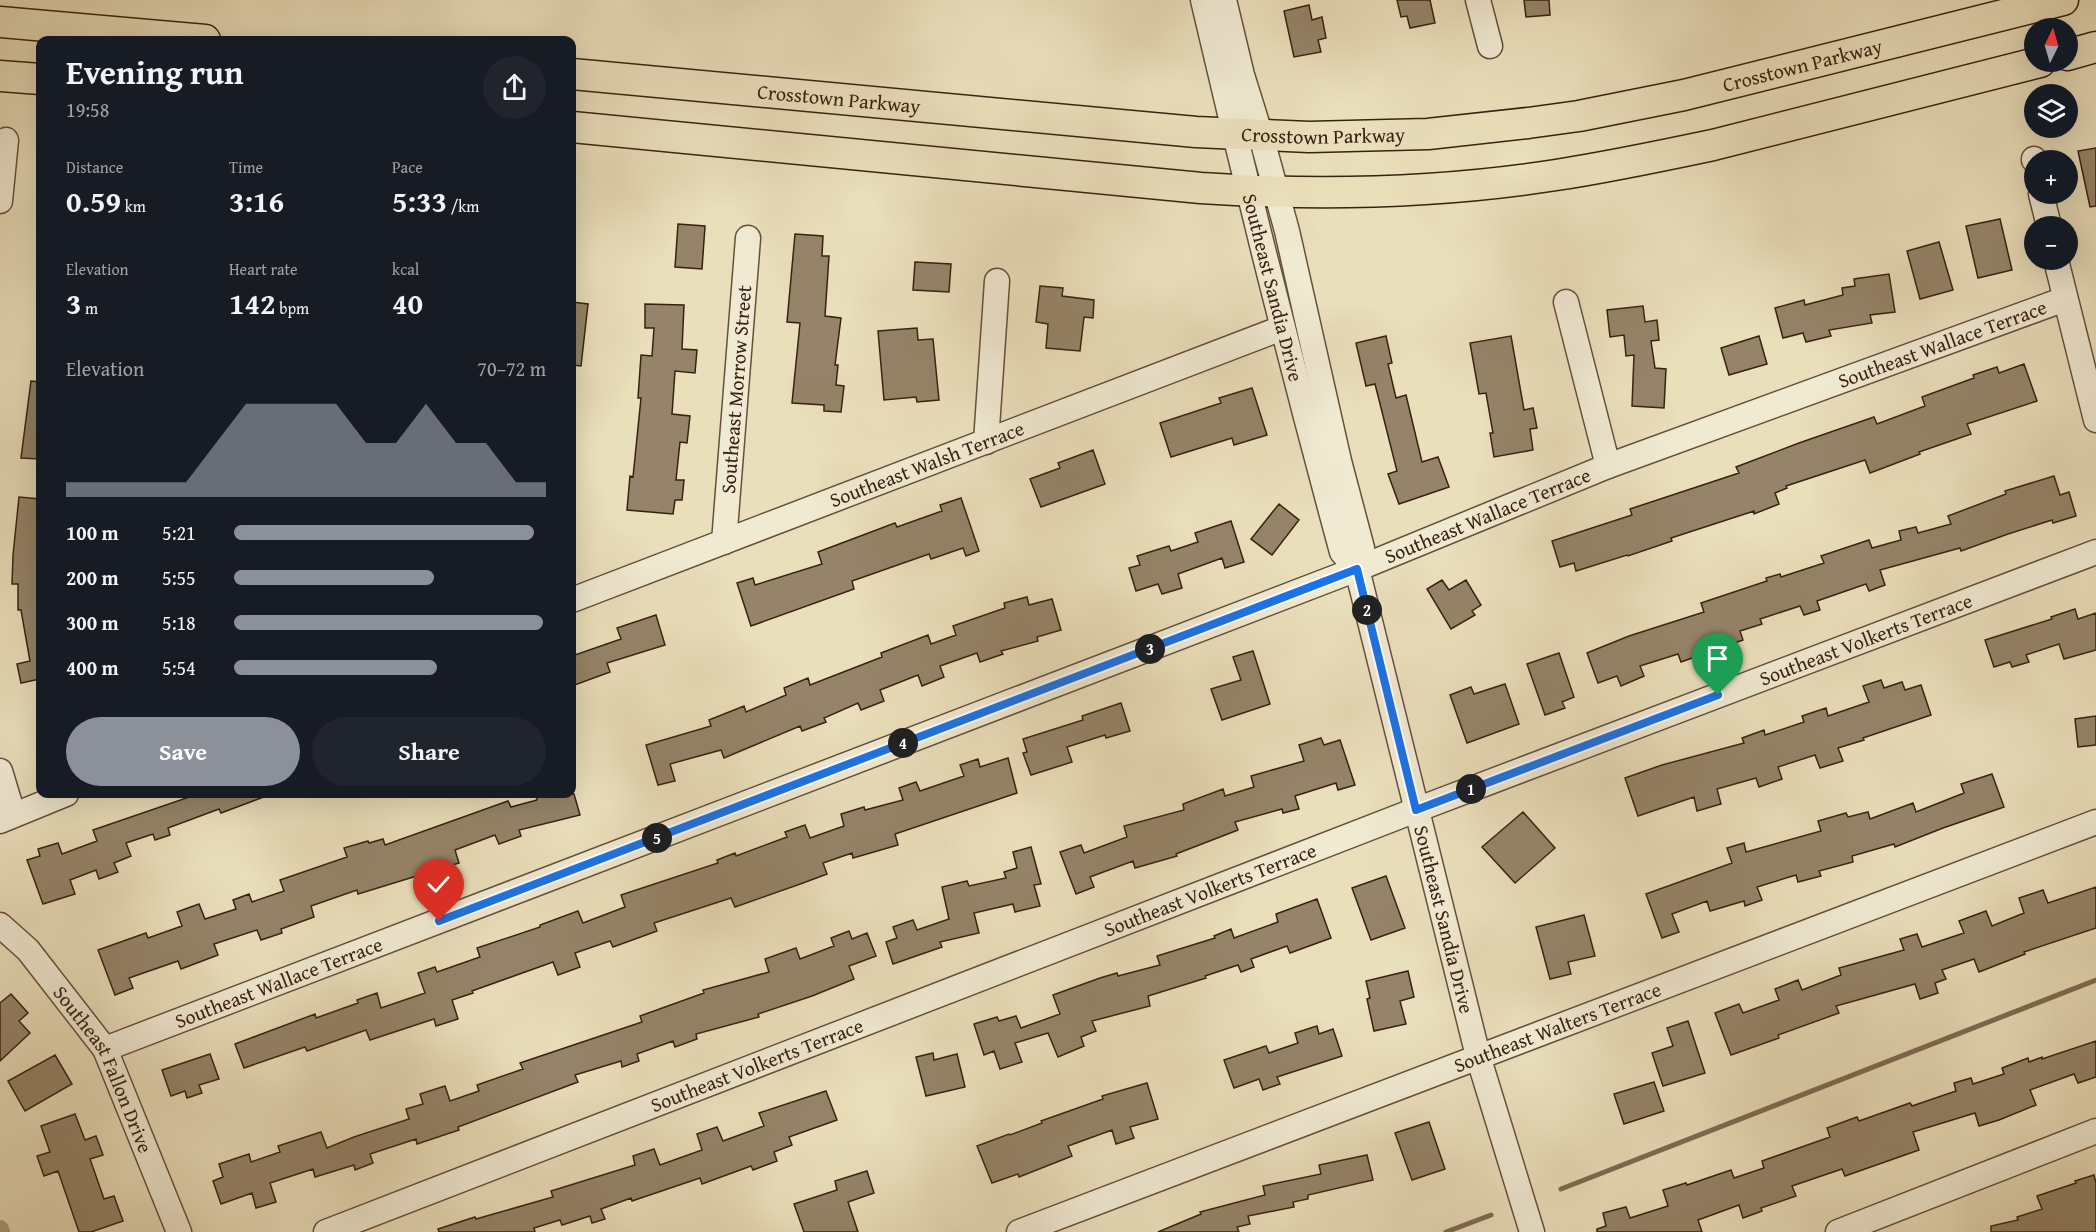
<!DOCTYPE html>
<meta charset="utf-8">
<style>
:root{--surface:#171b24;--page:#20242c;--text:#f1f3f6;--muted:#9ea1a6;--accent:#8c9099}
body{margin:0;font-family:"Gentium Book Plus",serif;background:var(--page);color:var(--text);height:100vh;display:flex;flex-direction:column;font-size:22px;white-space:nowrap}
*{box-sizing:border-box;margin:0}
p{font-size:20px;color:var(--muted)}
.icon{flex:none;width:33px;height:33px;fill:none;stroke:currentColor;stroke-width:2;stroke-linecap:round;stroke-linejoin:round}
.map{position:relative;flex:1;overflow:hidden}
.sheet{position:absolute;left:36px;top:36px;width:540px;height:762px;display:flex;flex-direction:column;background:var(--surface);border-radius:12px;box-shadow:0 6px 24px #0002}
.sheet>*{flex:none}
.needle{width:39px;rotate:5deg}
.buttons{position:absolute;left:2024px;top:18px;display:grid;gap:12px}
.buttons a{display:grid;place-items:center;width:54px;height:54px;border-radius:50%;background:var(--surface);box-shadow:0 6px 24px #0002;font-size:30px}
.pin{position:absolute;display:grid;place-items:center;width:51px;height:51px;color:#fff;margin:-62px -26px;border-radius:50% 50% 50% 0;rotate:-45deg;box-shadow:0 0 6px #0007}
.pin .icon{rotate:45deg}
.km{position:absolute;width:30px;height:30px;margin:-15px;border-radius:50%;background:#222;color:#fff;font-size:16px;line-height:30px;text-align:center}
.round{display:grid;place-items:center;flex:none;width:63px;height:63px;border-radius:32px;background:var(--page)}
.head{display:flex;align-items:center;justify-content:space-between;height:102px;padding:0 30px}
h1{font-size:33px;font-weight:800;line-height:45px}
.metrics{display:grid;grid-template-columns:repeat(3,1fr);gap:9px;height:102px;padding:6px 30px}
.metrics div{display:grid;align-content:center}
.metrics b{font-size:30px;font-weight:800}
.metrics small{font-size:16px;font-weight:400}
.metrics p{font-size:16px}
.chart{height:168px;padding:12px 30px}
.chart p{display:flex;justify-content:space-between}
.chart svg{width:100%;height:108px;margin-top:6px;fill:var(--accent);opacity:.7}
.primary-button{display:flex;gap:12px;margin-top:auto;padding:12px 30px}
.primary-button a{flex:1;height:69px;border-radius:36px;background:var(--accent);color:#fff;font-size:24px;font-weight:800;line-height:69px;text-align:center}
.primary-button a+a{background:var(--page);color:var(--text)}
ul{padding:0 30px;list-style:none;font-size:20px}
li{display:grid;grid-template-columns:96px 72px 1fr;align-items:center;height:45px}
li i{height:15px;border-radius:8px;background:var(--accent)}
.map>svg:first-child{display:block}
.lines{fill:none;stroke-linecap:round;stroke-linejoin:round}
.stream{stroke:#7f6c54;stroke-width:5}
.canal{stroke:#ae9e81;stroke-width:18}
.building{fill:#958469;stroke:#392111;stroke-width:1.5}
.minor-casing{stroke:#65503c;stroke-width:27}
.major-casing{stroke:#392111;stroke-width:33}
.minor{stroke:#f1ead3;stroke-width:24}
.major{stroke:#eadfbb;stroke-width:30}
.route-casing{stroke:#fff;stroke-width:12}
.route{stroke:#1a73e8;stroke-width:8}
.labels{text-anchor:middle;stroke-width:5;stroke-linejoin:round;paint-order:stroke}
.street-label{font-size:20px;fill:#392111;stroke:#f1ead3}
</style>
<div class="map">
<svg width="2096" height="1232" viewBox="0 0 2096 1232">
<rect width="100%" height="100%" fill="#eadfbb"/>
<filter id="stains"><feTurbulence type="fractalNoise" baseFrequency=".00333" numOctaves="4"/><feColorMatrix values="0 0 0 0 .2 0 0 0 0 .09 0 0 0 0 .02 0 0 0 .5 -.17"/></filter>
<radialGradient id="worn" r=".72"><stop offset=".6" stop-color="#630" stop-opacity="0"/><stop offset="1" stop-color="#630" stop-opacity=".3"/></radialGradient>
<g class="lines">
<path class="stream" d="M1561,1189L2096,980
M1446,1232L1491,1215"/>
<path class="canal" d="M0,1229L1,1232"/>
</g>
<path class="building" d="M1397,0H1430L1435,23L1410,28L1407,16L1401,17Z
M1524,0H1549L1550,15L1526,17Z
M1309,5L1312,20L1322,17L1326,38L1318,40L1321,52L1294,57L1284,11Z
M2096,148V206L2090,207L2078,151Z
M2000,219L2012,270L1978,278L1966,226Z
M678,224L705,226L702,269L675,267Z
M795,234L823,236L822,256H829L825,316L841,318L835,365H838L836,385L844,386L841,412L824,411V405L792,403L800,323L787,322Z
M1939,242L1953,290L1920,299L1907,251Z
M915,262L951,264L949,292L913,290Z
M1889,274L1895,312L1870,315L1872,323L1829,330L1831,336L1806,342L1803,333L1783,338L1775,308L1804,300L1805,305L1843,295L1842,288L1855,286L1854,279Z
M1040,286L1063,288L1062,296L1094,300L1093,318L1084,317L1080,351L1046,348L1048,324L1036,322Z
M572,302L588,304L581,366L572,365Z
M645,304L684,305L682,349L697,350L695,373L675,371L672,414L690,416L687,443L680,442L676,480H684L682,500H675L673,514L627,510L630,476L633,477L641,398H638L641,355L652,356L654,328H645Z
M1643,306L1645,322L1657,320L1659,340L1651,341L1655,368L1666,369L1664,408L1632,406L1634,355L1626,356L1624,335L1610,337L1607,310Z
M917,328L918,340L933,339L939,400L917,402L916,397L884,400L878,331Z
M1386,336L1392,363L1388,364L1396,398L1406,395L1422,462L1438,457L1449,487L1399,504L1388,474L1397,471L1375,384L1366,386L1356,343Z
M1511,336L1524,410L1533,408L1537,428L1530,429L1533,450L1494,457L1490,433H1493L1486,393L1479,394L1470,343Z
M1759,336L1767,364L1729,375L1721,348Z
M2024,364L2037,401L1967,424L1971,434L1919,452L1920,454L1870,473L1865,460L1786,486L1787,488L1775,493L1779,504L1754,514V511L1671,538L1672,541L1628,556L1627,555L1576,571L1574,563L1560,567L1552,541L1632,515L1630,509L1739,473L1736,467L1799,443L1874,417L1877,424L1925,406L1922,397L1974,378L1973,375L1997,367L1999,373Z
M31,381L40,382V459L21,458Z
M1252,388L1267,435L1234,445L1232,438L1171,457L1160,423L1221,403L1219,398Z
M1093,450L1105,484L1041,507L1030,479L1060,468L1058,463Z
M2054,476L2060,495L2069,492L2076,516L2053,523L2052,520L2008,534L1961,551L1960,548L1880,570L1885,585L1869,591L1866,584L1817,601L1820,610L1804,615L1800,606L1760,619L1762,624L1740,631L1743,640L1681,662L1678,654L1640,666L1644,676L1621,686L1617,676L1598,683L1587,653L1629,636L1704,612L1701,603L1767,581L1766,578L1780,574L1781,577L1824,563L1821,556L1869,540L1872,548L1901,540L1899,531L1916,527L1918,533L1951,524L1948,516L2006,494L2005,491Z
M19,497L40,499V679L21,683L17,664L30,661L21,610H18V584H12L13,555Z
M961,498L979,551L966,556L963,548L931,559L929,554L852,581L854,589L751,626L737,583L753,578L755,585L822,564L818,552L895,523L897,527L942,511L940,505Z
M1279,504L1299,520L1272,555L1251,539Z
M1231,521L1244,562L1225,568L1222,558L1178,574L1182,588L1162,594L1158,584L1136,591L1129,568L1140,565L1137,556L1169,546L1171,551L1198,542L1195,533Z
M1442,580L1449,590L1466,580L1481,605L1472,611L1475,615L1451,629L1427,589Z
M1027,597L1029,605L1052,599L1061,630L1037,637L1038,641L1001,651L1003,654L980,662L977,653L940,666L944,677L922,686L918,675L880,690L884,701L861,710L858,703L824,718L826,722L802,731L800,726L724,758L721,750L670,764L675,781L658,785L646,745L711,726L709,720L744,706L746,712L786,695L784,688L808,678L810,685L882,657L881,653L928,635L931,644L956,635L953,626L1005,608L1004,603Z
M2075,609L2078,619L2096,613V650L2064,659L2059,644L2026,655L2029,662L2012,667L2010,662L1994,667L1985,640L2052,619L2051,617Z
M656,615L665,645L607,663L610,672L572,686V656L621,639L617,628Z
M1253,651L1270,704L1222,720L1211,689L1241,680L1233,657Z
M1559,653L1574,697L1562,702L1565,708L1545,715L1527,664Z
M1881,680L1884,688L1902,682L1905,690L1921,685L1931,715L1863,738L1864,740L1838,748L1843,761L1820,768L1815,755L1778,767L1782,779L1759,787L1756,778L1717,789L1721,804L1697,811L1694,797L1638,816L1625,778L1662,765L1744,743L1742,738L1764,730L1765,735L1804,722L1802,716L1826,708L1828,716L1869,702L1863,686Z
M1505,684L1519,724L1467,743L1450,695L1471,687L1474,694Z
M1121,703L1130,731L1106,738L1105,735L1067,747L1072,762L1031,775L1023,753L1027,752L1023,739L1083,720L1082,716Z
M2096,716V745L2078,747L2075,719Z
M1321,738L1324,745L1340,740L1355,785L1338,790L1336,783L1295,796L1299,809L1283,813L1282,809L1235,822L1238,830L1176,854L1177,856L1135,868L1133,861L1090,877L1094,887L1076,894L1060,852L1081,845L1084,853L1127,837L1124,826L1184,810L1183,804L1223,789L1225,796L1254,787L1251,776L1304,761L1299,745Z
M1008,758L1017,793L895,834L898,845L853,858L852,853L823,863L827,874L803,883L735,907L731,898L654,923L657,931L613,947L610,941L575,953L580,967L558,975L553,962L472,991L473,993L452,1000L458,1019L436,1026L434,1019L370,1040L366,1030L307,1051L305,1047L244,1068L235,1044L315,1014L316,1018L358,1003L357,1000L377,993L381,1008L425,993L418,973L435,967L437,972L480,957L477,948L540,927V925L578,911L583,923L625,907L621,895L718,863L717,860L735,853L736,856L787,837L785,832L805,825L810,838L844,826L841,814L864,807L865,810L903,800L899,788L916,782L920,791L964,776L960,765L978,759L980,767Z
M1992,774L2004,807L1943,828L1895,847L1894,844L1852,856L1853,862L1819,871L1821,876L1798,882L1796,875L1757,887L1762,900L1745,906L1744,901L1710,911L1707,901L1672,914L1679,932L1662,938L1646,894L1732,863L1727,848L1744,843L1746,852L1821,831L1818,821L1846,813L1848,817L1868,812L1870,819L1913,803L1916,812L1964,793L1961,784Z
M198,794H269V795L221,813L219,809L168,828L170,835L155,840L153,834L126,843L131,856L114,863L118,872L99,879L96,870L70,880L75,894L43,904L27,860L40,856L38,849L58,843L62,854L97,841L93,830Z
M536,794H574L580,815L519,830L521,836L499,844L495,835L455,850L459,863L358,894L357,890L311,906L314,917L281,929L282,933L261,940L257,930L214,944L218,955L181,969L178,961L129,978L133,988L115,995L98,950L146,933L148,938L182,926L177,912L199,904L205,919L236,909L233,900L249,894L252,902L284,891L280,880L347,857L344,848L368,841L369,843L383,839L385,845L508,801L511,807L537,800Z
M1523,812L1555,848L1515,883L1482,847Z
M1031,847L1041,884L1034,885L1040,906L1015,912L1013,904L974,913L979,933L940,942L942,947L893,964L886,942L897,938L893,927L913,920L917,930L949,919L942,887L967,881L969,886L1006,878L1004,872L1017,868L1013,852Z
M1386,876L1405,928L1371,940L1352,888Z
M2096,887V928L2024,952L2025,954L1979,972L1974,959L1942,970L1946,979L1935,983L1938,993L1920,999L1915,984L1836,1006L1839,1013L1778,1035L1779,1038L1731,1055L1715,1013L1739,1004L1743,1013L1779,1000L1775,989L1798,980L1802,990L1841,975L1839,968L1904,950L1900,939L1917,934L1922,947L1964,933L1959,921L1986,911L1992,926L2024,913L2019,898L2043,890L2048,903Z
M1317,899L1331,938L1290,953L1287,946L1251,959L1254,967L1241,972L1238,965L1205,976L1206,978L1148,996L1150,1006L1092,1021L1096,1031L1081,1037L1084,1046L1058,1057L1048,1033L1015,1043L1022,1062L1000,1069L994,1051L984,1055L974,1024L997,1017L999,1021L1016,1016L1021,1028L1060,1014L1053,995L1100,978L1117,973L1118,976L1160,965L1157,956L1215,938L1214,936L1231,929L1234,938L1278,922L1276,914Z
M1584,915L1595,956L1568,962L1571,974L1550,979L1536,927Z
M849,931L852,939L867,933L876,956L849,966L854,979L812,996L758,1014L759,1017L696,1034L697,1039L675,1047L673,1041L637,1054L639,1061L622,1067L621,1061L575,1075L578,1082L458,1127L459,1130L417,1144L416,1139L370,1154L373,1163L355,1170L354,1165L315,1177L313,1169L270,1183L276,1202L256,1208L252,1193L221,1204L213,1181L223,1177L219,1164L249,1154L251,1162L280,1152L278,1146L321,1132L327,1148L354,1137L409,1119L406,1109L423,1104L420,1094L445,1086L450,1101L479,1091L477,1085L523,1069L520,1063L642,1022L640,1016L704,993L703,990L769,972L765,959L796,948L800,959L834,946L831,938Z
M1408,971L1414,997L1400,1001L1406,1024L1374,1031L1367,999L1370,998L1366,981Z
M11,994L28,1013L19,1021L30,1033L0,1061V1003Z
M1688,1021L1705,1073L1663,1086L1652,1053L1673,1046L1667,1028Z
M1317,1026L1319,1034L1333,1029L1342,1056L1277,1077L1280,1084L1263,1090L1259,1079L1234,1088L1224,1060L1266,1046L1269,1053L1298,1043L1295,1033Z
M2096,1041V1077L2078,1083L2074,1074L2030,1090L2036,1105L1999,1120L1979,1126L1975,1113L1913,1132L1919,1150L1845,1176L1842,1169L1792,1186L1796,1196L1761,1208L1762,1211L1743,1218L1739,1205L1698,1220L1702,1232H1597V1229L1606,1226L1603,1213L1626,1207L1630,1218L1668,1206L1663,1190L1686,1183L1687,1185L1731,1170L1734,1178L1764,1168L1762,1161L1830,1137L1827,1128L1857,1117L1859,1121L1910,1103L1912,1106L1956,1091L1954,1083L1971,1078L1973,1084L2004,1074L2002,1068L2028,1058L2029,1062L2042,1057V1059Z
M933,1053L934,1060L957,1054L965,1087L926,1096L916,1057Z
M210,1054L219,1079L199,1085L202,1093L187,1098L185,1091L171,1096L162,1070Z
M55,1055L72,1084L25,1111L8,1081Z
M1654,1082L1664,1111L1624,1124L1614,1094Z
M1147,1083L1158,1119L1130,1127L1134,1138L1116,1144L1112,1130L1068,1146L1072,1156L1019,1177L1018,1174L992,1183L977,1146L1009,1134L1010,1135L1042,1123L1041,1121L1103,1099L1102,1096Z
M826,1091L837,1120L789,1137L792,1145L774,1152L777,1161L753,1170L751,1166L702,1184L700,1178L632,1201L631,1198L601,1209L605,1219L592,1223L590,1216L562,1225L560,1220L534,1228L535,1232H439L438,1229L475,1217L476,1219L553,1197L551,1191L635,1165L633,1156L654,1149L660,1165L702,1150L697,1134L717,1127L723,1141L764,1126L759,1113Z
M75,1114L85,1140L96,1136L103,1155L90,1159L104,1199L114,1196L123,1221L91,1232H79L58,1171L44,1176L37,1156L50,1152L41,1126Z
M1429,1122L1445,1169L1412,1180L1395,1133Z
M1367,1155L1373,1180L1308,1195V1199L1293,1202L1294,1207L1248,1216L1250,1224L1237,1227L1239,1232H1158L1201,1214L1200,1212L1265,1195L1263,1186L1321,1174L1319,1165Z
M867,1171L874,1193L848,1202L858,1232H804L794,1204L837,1190L835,1181Z
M2094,1175L2096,1183V1232H1991V1226L2018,1220L2017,1217L2042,1209L2037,1196L2076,1183L2075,1181Z"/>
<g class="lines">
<defs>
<g id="minor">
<path id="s1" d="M1203,0C1246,185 1292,368 1342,552L1357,569"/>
<path id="s2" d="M1224,0L1242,75L1261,136L1287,231L1339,461L1362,548L1357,569L1478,1056L1532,1232"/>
<path d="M1478,0L1490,46"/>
<path d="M2034,159V160"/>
<path d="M2041,194L2049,226"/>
<path d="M0,201L6,140"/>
<path d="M2056,260L2096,420"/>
<path d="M1566,302L1608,466"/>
<path d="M986,442L997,281"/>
<path id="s3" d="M724,542L748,238"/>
<path id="s4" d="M572,600L1282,328"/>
<path d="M0,771L13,814"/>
<path d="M0,821L66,794"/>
<path id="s5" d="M0,925L28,950L105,1049L179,1232"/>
<path id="s6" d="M105,1049L1357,569L1608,466L2065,299"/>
<path id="s7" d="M326,1232L1416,810L2096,552"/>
<path id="s8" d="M1019,1232L2096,822"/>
<path d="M1838,1232L2096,1131"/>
</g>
<g id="major">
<path d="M0,22L205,40"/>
<path d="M2067,55L2096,47"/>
<path id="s9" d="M572,74L1196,132L1309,137L1428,134L1528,123L1579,116L1684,95L2063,0"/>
<path d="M0,76L40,79"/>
<path d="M572,127L1201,188C1319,196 1439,193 1556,175C1609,167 1661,156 1713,145L2040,62"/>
</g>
</defs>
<use href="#minor" class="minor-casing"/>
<use href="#major" class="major-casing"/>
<use href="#minor" class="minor"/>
<use href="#major" class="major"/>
</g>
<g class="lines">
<defs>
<path id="route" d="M439,921L1357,569L1416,810L1718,695"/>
</defs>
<use href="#route" class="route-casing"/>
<use href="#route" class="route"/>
</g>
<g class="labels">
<g class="street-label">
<text dy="7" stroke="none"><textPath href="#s9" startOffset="1240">Crosstown Parkway</textPath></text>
<text dy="7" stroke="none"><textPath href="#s9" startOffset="268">Crosstown Parkway</textPath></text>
<text dy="7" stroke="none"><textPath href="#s9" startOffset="754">Crosstown Parkway</textPath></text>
<text dy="7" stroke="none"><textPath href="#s1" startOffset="296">Southeast Sandia Drive</textPath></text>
<text dy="7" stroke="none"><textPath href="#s6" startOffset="1968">Southeast Wallace Terrace</textPath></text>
<text dy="7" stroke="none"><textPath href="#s3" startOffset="153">Southeast Morrow Street</textPath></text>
<text dy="7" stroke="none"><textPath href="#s4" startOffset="380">Southeast Walsh Terrace</textPath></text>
<text dy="7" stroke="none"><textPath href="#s6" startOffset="1482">Southeast Wallace Terrace</textPath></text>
<text dy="7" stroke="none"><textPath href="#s7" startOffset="1650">Southeast Volkerts Terrace</textPath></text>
<text dy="7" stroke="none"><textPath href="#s7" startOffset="948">Southeast Volkerts Terrace</textPath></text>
<text dy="7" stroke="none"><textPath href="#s2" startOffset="948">Southeast Sandia Drive</textPath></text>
<text dy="7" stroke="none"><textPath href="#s6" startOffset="186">Southeast Wallace Terrace</textPath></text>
<text dy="7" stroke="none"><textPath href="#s8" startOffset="576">Southeast Walters Terrace</textPath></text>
<text dy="7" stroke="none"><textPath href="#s7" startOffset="462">Southeast Volkerts Terrace</textPath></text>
<text dy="7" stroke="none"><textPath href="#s5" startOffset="180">Southeast Fallon Drive</textPath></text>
</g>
</g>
<rect width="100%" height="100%" filter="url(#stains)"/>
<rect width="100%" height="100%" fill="url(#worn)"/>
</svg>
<div class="buttons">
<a><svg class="needle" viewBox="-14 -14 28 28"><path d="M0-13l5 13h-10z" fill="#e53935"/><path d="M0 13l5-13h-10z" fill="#9ea1a6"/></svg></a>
<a><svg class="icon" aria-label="layers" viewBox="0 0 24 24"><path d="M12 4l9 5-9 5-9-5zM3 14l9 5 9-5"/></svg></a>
<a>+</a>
<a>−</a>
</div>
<div class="pin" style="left:1718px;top:695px;background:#1e9e55"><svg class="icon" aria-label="arrive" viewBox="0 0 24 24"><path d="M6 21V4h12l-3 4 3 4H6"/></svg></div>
<div class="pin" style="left:439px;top:921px;background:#d93025"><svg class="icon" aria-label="check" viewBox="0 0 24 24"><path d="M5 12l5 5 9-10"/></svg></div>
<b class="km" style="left:1471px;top:789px">1</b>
<b class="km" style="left:1367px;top:610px">2</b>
<b class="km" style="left:1150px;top:649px">3</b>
<b class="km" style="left:903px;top:743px">4</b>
<b class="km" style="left:657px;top:838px">5</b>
<section class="sheet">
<div class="head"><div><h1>Evening run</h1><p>19:58</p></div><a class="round"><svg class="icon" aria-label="share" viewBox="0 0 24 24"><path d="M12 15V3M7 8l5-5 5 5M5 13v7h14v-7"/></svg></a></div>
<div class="metrics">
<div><p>Distance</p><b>0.59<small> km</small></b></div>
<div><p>Time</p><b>3:16</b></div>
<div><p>Pace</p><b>5:33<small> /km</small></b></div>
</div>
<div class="metrics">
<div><p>Elevation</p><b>3<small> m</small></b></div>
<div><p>Heart rate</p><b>142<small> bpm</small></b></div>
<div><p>kcal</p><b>40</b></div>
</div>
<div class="chart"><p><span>Elevation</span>70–72 m</p>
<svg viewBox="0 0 160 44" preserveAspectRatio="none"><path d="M0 44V38L10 38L20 38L30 38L40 38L50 22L60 6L70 6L80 6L90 6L100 22L110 22L120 6L130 22L140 22L150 38L160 38V44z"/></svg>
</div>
<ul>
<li><b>100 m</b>5:21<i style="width:96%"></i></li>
<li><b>200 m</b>5:55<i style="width:64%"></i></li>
<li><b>300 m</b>5:18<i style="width:99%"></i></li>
<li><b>400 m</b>5:54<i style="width:65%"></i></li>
</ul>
<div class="primary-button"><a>Save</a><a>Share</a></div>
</section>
</div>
